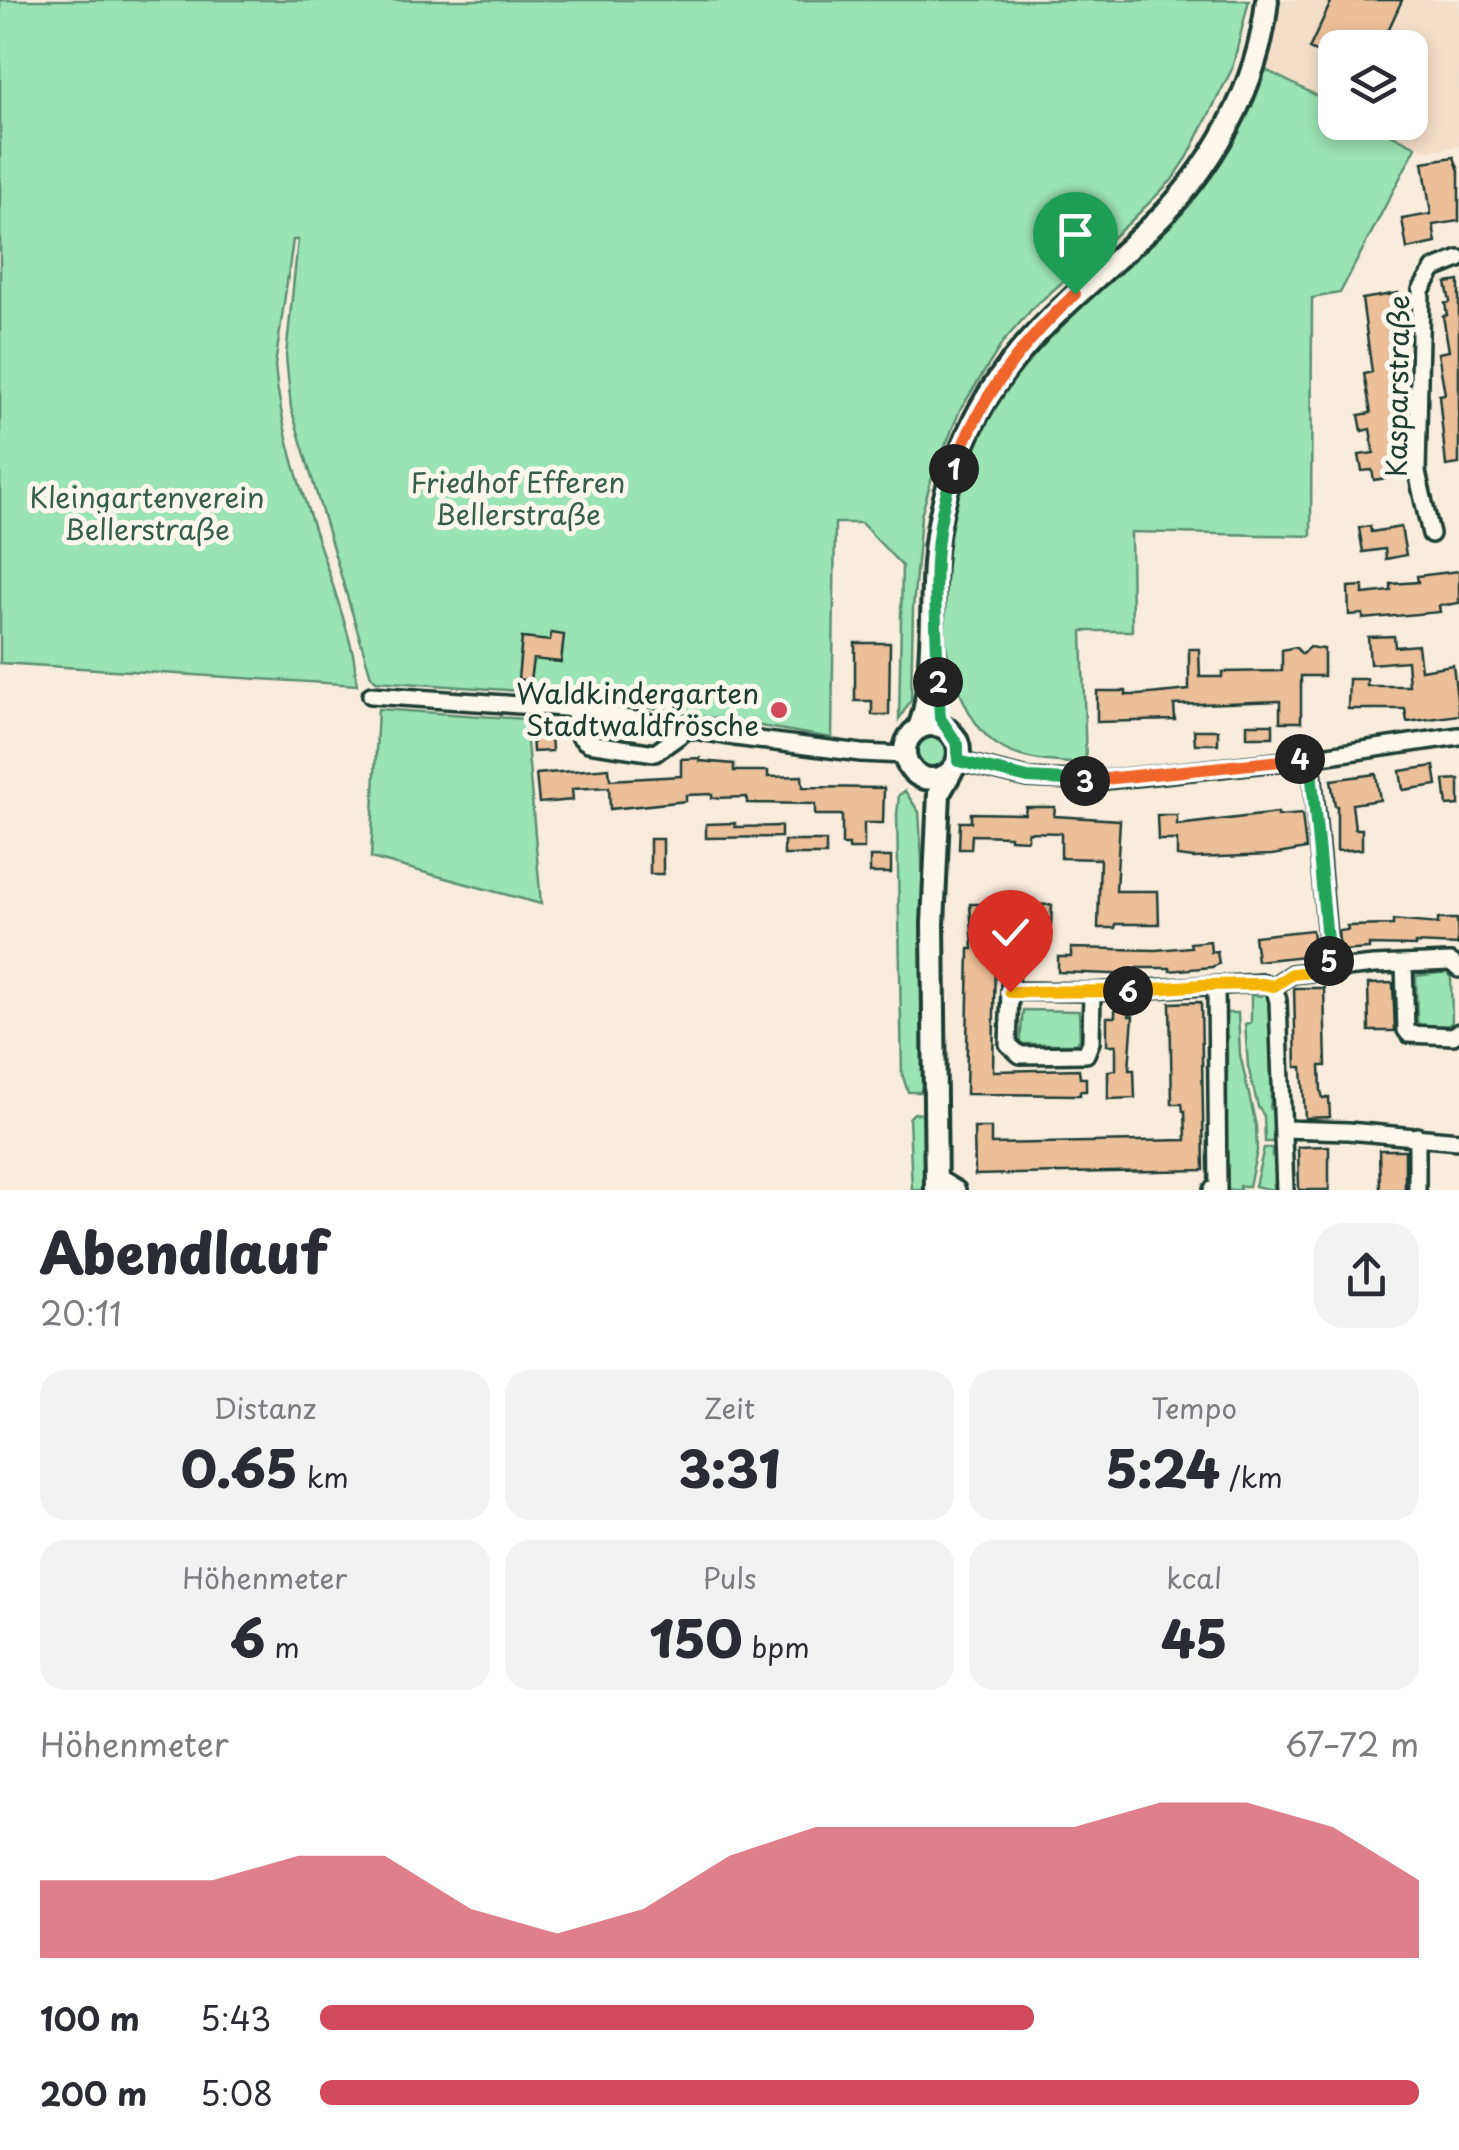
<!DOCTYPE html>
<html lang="de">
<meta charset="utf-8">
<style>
:root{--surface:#fff;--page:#f2f2f3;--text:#2b2b33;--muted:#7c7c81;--accent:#d1495b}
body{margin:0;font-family:"Playpen Sans",sans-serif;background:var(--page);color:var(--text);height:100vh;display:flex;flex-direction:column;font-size:38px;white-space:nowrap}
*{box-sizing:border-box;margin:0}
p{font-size:32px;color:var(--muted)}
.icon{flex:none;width:55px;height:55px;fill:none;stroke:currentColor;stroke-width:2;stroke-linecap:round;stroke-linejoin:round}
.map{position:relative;height:1190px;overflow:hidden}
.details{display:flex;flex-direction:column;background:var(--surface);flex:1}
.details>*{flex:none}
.controls{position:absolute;left:1318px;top:30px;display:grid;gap:20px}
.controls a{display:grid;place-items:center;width:110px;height:110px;border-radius:20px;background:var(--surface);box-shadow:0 5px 15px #0003;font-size:50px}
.pin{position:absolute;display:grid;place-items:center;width:85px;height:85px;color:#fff;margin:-102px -42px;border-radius:50% 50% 50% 0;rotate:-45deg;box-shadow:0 0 10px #0007}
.pin .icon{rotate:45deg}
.km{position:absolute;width:50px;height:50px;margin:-25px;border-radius:50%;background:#222;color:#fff;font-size:28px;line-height:50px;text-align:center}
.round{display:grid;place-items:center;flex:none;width:105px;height:105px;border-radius:30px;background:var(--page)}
.head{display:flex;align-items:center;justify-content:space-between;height:170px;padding:0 40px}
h1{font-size:55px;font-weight:800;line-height:75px}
.stats{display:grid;grid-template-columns:repeat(3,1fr);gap:15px;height:170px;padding:10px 40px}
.stats div{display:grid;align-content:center;border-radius:25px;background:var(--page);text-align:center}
.stats b{font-size:50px;font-weight:800}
.stats small{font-size:28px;font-weight:400}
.stats p{font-size:28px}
.chart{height:280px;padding:20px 40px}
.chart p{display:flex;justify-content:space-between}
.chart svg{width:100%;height:180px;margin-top:10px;fill:var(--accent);opacity:.7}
ul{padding:0 40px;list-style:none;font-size:32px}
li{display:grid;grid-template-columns:160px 120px 1fr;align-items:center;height:75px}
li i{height:25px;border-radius:12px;background:var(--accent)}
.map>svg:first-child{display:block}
.built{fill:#f4dec8}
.green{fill:#9ae3b2;stroke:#5c9073;stroke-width:2.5}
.building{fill:#ebbf9a;stroke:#1f3d34;stroke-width:2.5}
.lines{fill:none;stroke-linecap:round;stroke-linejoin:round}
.street-casing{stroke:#1f3d34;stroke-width:22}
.secondary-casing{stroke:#1f3d34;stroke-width:28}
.street{stroke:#fbf7ec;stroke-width:15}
.secondary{stroke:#fbf7ec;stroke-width:20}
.split-1-casing{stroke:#fff;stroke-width:20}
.split-2-casing{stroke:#fff;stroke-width:20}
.split-3-casing{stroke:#fff;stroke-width:20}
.split-4-casing{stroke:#fff;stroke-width:20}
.split-5-casing{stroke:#fff;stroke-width:20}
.split-6-casing{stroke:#fff;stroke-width:20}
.split-7-casing{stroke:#fff;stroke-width:20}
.split-1{stroke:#f0652b;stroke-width:12}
.split-2{stroke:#22a559;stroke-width:12}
.split-3{stroke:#22a559;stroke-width:12}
.split-4{stroke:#f0652b;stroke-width:12}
.split-5{stroke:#22a559;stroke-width:12}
.split-6{stroke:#f5b400;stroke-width:12}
.split-7{stroke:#f5b400;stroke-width:12}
.poi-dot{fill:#d1495b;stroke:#fbf7ec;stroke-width:4}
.labels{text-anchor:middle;stroke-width:10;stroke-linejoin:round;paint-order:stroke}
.street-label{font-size:28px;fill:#1f3d34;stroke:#fbf7ec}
.park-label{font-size:28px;fill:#385e4d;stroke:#fbf7ec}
.poi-label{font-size:28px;fill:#1f3d34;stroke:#fbf7ec;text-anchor:end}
</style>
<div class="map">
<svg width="1459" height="1190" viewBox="0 0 1459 1190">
<rect width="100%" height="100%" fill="#f8ecdc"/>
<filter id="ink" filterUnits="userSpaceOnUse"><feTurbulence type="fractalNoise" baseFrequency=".01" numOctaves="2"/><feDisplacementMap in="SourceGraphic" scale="20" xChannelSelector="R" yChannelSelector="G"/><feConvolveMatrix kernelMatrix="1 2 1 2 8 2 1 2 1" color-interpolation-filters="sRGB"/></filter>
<g filter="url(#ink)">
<path class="built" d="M1276,0H1459V146L1425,151L1369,123L1410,122V48H1335V105L1260,67Z"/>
<path class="green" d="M0,0H1249L1232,69L1187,158L1172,180L1129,223L1032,309L1003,342L960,410L931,481L921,516L913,608L911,700L899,719L902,566L861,523H835L832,738L578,696L574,691L553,689L548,693L376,681L371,676L291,408L286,356L298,240H293L275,366C283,463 327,553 351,646C355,658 355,672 357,685L0,663Z
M1260,67L1335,105V122L1369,123L1416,147L1340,293L1312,298L1311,536L1131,532L1132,631H1082L1086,764C1059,762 1028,762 1004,749C983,738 971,718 962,697C923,614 948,489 991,411C1036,328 1115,288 1172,218C1185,203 1193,183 1203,166C1222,133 1241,100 1260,67Z
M378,709L525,719L541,904L371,858Z
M916 752a15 15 0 1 1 30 0a15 15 0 1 1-30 0Z
M905,791L919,812L925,909L926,1079L920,1092H908L902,1074L897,815L899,795Z
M1447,972L1451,978L1452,1022L1448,1026H1421L1417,1022L1416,976Z
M1263,991L1273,999L1275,1031H1270L1271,1072L1276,1073V1095H1271L1270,1109H1278L1277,1142H1265L1264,1116L1258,1107L1248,1066L1245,1024L1251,1022V995L1261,996Z
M1023,1010L1079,1011L1080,1039L1076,1044H1020Z
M1222,1013H1238L1240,1054L1256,1126L1257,1151L1249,1186H1240V1190H1225L1223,1105L1227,1104V1036H1222Z
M914,1113L922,1114L925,1121L926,1190H912L909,1118Z
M1264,1148H1272V1156H1277L1278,1185H1273V1190L1255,1186Z"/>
<path class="building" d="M1332,0H1402L1380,48H1335V61L1309,49Z
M1454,157L1459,171V221L1433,225L1436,243L1407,249L1402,219L1431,214L1423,162Z
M1459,281V464L1446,466L1439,395L1445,394L1438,353L1449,351L1443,316L1447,315L1445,303L1450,302L1446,283Z
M1398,293L1401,314L1392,316L1401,387L1395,388L1402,432L1397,433L1405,475L1374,480L1372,470L1362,471L1359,455L1374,453L1370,429L1362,431L1359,415L1371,413L1364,374L1372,372L1362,299Z
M1370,526L1371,532L1401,527L1406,555L1386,559L1385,549L1363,552L1359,528Z
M1459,571V603L1439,606L1440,612L1363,619V614L1349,615L1348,587L1363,586V594L1391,591V584L1418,582L1417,576Z
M551,633L564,635L561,662L533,659L530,681L518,679L522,638L550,641Z
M1394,636L1395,647L1418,645L1421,670L1453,665L1459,715L1407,722L1405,709H1348L1349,679H1367V686H1409L1407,661L1370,664L1368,637Z
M855,643H890L889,715H872V701H855Z
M1295,647L1302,654L1309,647L1324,649V676H1301V722H1280V701L1174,705L1175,720L1097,722V691H1126V695H1139L1189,690V649H1199L1200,677H1222V672L1282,671V650Z
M1247,724H1273V737H1247Z
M551,730L552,751L533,752L532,731Z
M1194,730H1218V744H1195Z
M700,758V761L734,764V771H768V777L802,776L803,787L884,788L883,823H864V849H849V845H842V815H815V804L747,803V797L712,798V794L686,795V801L610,809L609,787L572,789L573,800L539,803L536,774L609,768L610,780L681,776V759Z
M1434,766L1437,785L1403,790L1400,771Z
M1376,774L1380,800L1352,804L1355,829H1362V849L1337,851V806H1335L1331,780Z
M1459,779V805L1447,806L1444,780Z
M1026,807H1055L1054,816L1120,820L1116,891H1158L1159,924H1116L1115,928H1098L1100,859L1061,858V833L1028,832V840L1010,839V836L972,835L971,849H959L960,822H971V813L1025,814Z
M1278,813V816L1302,814L1306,849L1272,855L1194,858L1177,856V840H1158L1157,815H1177V825Z
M735,823V827L781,826V837L706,838V824Z
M650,839H663V874H650Z
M784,841H826V855H784Z
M870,857H891V873H870Z
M1007,900H1019V904L1052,905L1051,926H1021L1022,919H1000V926L986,925L985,944L993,945L995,950L993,1071L1079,1069L1080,1078H1086V1091H1080V1095L966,1094L969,949H973L970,904H1007Z
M1438,919H1457L1458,945L1415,943V946L1369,945V949L1340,951L1338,931L1348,930L1347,926L1393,925V920L1438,924Z
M1312,930L1315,955L1257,961L1254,936Z
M1210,941L1211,952L1217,951L1219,964L1212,967L1170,971V968H1137V975L1058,972V957H1071V948L1156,950L1191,947L1190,943Z
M1393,983L1395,1031H1369L1368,984Z
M1294,988H1324L1326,1066H1320L1321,1091L1323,1098L1329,1097L1330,1117L1305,1118L1302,1067H1296Z
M1201,1002L1204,1170L975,1175L974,1128H991V1144L1186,1140L1185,1111H1183L1182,1104H1172L1170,1003Z
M1115,1010H1129V1016H1133L1129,1070H1134L1135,1098L1108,1099V1071L1116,1070V1045H1107V1017H1115Z
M1329,1146V1190H1299L1298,1147Z
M1379,1150H1405V1190H1380Z"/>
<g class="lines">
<defs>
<path id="street" d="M1431,534L1417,472L1421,290L1434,269L1459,259
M371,695L565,708L735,737L861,753L905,755
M575,710C575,724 574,735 588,743L655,753L687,730
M1311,758L1330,970
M958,761L1028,778L1096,781L1287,761L1459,736
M1404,964L1406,1030L1409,1034L1453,1036L1459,1032
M1274,986L1278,1001L1285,1190
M1010,991L1011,935
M1092,992L1091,1042L1086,1054L1020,1055L1008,1044L1010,991L1092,992L1262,983L1274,986L1292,974L1374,965L1451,962L1459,969
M1284,1129L1348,1131L1459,1141
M937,1178L957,1190
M1212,1190H1218L1216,987
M1417,1190V1136"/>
<path id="secondary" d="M905 752a27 27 0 1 1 54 0a27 27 0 1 1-54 0Z
M918,729C934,699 931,601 934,564C937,513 953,464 975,419C1015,339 1085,290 1148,230C1211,171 1259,87 1267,0
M936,1190L933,924L939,793L951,772"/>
</defs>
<use href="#street" class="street-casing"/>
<use href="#secondary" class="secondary-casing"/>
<use href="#street" class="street"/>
<use href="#secondary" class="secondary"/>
</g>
</g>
<g class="lines" filter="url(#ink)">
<defs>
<path id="split-1" d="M954,469C978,399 1022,344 1075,294"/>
<path id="split-2" d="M938,682C936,608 928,541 954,469"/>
<path id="split-3" d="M938,682L940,718L958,745V761L1028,778L1085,781"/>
<path id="split-4" d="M1085,781L1300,759"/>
<path id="split-5" d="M1300,759L1310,758L1329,961"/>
<path id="split-6" d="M1128,991L1203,985L1262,984L1274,986L1292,974L1330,970L1329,961"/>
<path id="split-7" d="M1010,992L1128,991"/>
</defs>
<use href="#split-1" class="split-1-casing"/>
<use href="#split-2" class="split-2-casing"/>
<use href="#split-3" class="split-3-casing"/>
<use href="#split-4" class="split-4-casing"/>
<use href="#split-5" class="split-5-casing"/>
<use href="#split-6" class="split-6-casing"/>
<use href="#split-7" class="split-7-casing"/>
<use href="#split-1" class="split-1"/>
<use href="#split-2" class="split-2"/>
<use href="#split-3" class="split-3"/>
<use href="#split-4" class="split-4"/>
<use href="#split-5" class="split-5"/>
<use href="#split-6" class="split-6"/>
<use href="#split-7" class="split-7"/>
</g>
<circle class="poi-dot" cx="779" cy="710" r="10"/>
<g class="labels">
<g class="street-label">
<text transform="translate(1398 386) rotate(-89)" y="10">Kasparstraße</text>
</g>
<g class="park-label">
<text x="518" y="493">Friedhof Efferen<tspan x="518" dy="32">Bellerstraße</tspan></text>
<text x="147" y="508">Kleingartenverein<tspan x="147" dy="32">Bellerstraße</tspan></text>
</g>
<g class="poi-label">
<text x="759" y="704">Waldkindergarten<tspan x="759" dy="32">Stadtwaldfrösche</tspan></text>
</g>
</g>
</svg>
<div class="controls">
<a><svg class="icon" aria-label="layers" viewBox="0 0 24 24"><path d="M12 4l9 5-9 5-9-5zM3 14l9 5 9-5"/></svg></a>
</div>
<div class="pin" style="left:1075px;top:294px;background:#1e9e55"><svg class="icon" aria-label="arrive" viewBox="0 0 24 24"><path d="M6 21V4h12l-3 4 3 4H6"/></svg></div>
<div class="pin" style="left:1010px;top:992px;background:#d93025"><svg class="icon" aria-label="check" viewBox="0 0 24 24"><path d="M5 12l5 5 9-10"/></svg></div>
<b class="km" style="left:954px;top:469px">1</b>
<b class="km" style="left:938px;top:682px">2</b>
<b class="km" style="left:1085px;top:781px">3</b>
<b class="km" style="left:1300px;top:759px">4</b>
<b class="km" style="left:1329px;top:961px">5</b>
<b class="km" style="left:1128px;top:991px">6</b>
</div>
<section class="details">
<div class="head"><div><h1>Abendlauf</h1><p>20:11</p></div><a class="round"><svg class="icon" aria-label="share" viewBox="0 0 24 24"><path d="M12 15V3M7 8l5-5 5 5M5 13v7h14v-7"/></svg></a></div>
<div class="stats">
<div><p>Distanz</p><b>0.65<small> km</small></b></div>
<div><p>Zeit</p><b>3:31</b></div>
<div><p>Tempo</p><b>5:24<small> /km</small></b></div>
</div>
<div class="stats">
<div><p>Höhenmeter</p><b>6<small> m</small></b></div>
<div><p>Puls</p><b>150<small> bpm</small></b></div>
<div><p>kcal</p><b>45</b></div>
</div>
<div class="chart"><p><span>Höhenmeter</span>67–72 m</p>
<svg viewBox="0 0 160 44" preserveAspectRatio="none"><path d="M0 44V25L10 25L20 25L30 19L40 19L50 32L60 38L70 32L80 19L90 12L100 12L110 12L120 12L130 6L140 6L150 12L160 25V44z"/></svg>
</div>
<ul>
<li><b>100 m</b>5:43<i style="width:65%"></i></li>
<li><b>200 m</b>5:08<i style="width:100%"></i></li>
</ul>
</section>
